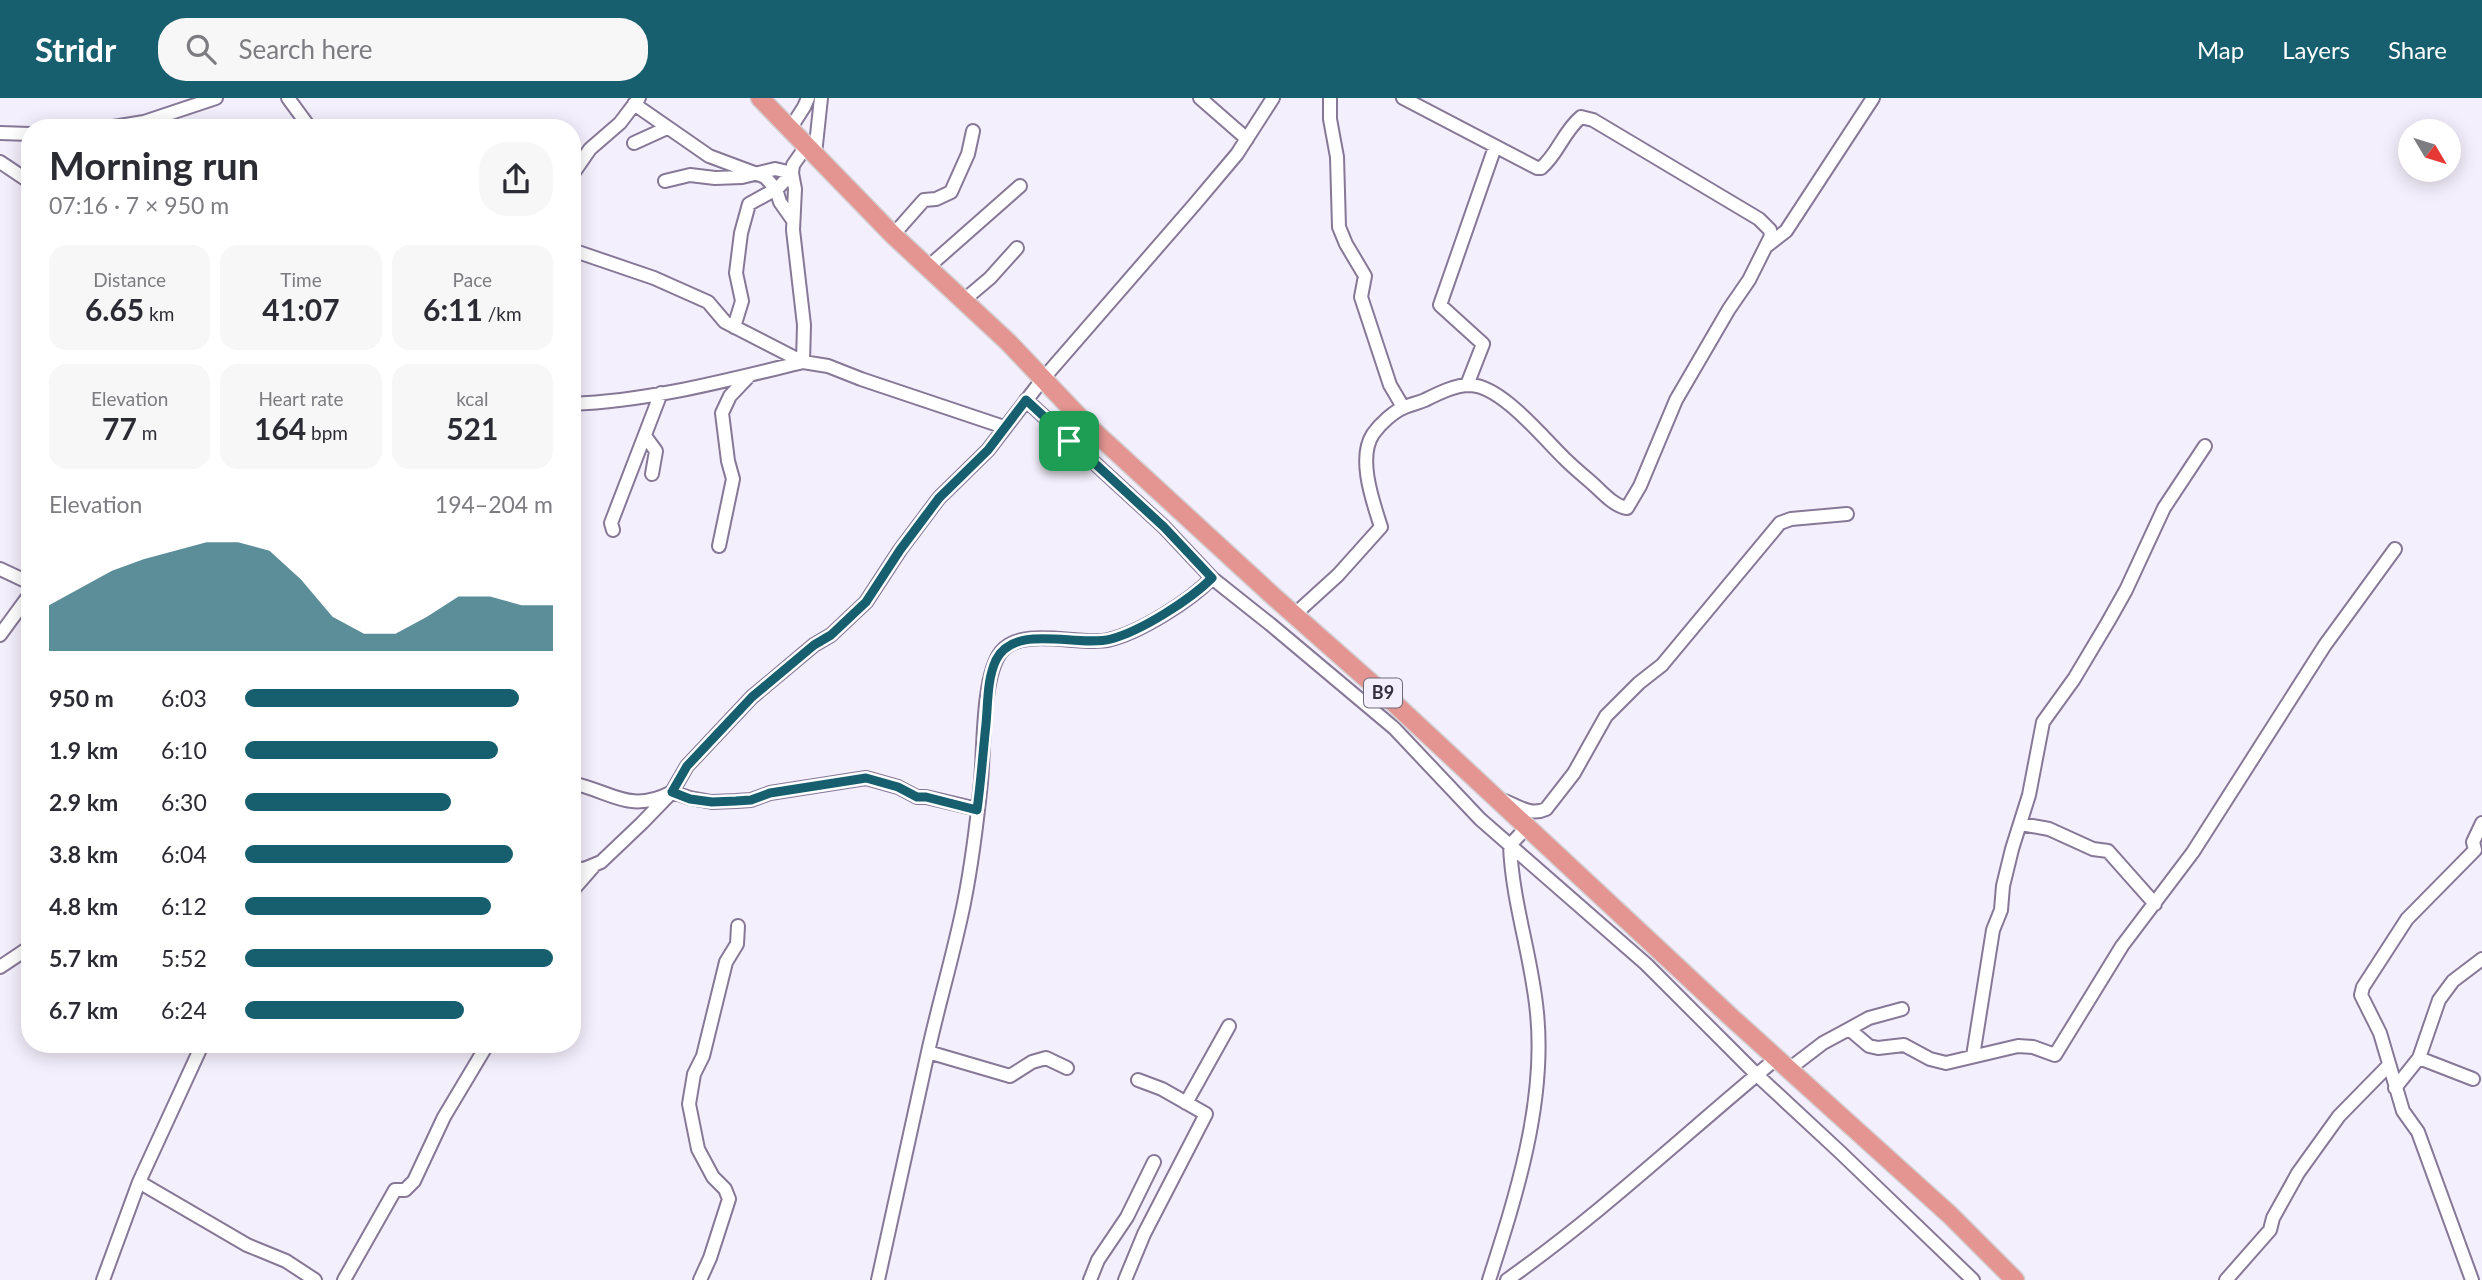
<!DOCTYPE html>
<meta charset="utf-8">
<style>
:root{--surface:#fff;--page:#f7f7f7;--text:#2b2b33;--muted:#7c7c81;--accent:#175f6f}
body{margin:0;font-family:Lato,sans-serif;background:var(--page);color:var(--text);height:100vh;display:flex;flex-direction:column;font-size:26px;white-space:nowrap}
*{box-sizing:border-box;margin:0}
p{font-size:23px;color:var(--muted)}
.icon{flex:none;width:38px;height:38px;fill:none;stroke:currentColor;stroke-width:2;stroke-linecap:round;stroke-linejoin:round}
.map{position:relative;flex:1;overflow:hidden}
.drawer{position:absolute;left:21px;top:21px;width:560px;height:934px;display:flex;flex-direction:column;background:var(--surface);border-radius:28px;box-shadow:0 4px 18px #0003}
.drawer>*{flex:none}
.needle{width:46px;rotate:128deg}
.controls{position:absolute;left:2398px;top:21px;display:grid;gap:14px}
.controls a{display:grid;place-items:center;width:63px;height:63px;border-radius:50%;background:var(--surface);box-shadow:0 4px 18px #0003;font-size:35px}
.pin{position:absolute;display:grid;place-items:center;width:60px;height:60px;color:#fff;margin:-30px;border-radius:14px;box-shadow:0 4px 10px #0006}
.round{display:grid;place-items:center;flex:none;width:74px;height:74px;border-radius:28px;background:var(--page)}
.overview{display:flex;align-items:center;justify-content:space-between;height:119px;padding:0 28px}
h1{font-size:38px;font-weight:700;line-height:52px}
.figures{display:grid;grid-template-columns:repeat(3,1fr);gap:10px;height:119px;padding:7px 28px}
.figures div{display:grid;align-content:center;border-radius:18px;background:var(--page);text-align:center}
.figures b{font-size:30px;font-weight:700}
.figures small{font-size:19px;font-weight:400}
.figures p{font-size:19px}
.chart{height:196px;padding:14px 28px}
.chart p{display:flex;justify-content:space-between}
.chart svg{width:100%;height:126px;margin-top:7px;fill:var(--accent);opacity:.7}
ul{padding:0 28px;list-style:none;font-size:23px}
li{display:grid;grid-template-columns:112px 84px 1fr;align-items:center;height:52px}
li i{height:18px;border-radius:9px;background:var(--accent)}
header{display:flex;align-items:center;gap:42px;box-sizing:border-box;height:98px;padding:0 35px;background:var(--accent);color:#fff}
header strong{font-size:33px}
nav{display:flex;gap:38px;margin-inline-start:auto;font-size:24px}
.search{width:490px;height:63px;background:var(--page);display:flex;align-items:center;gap:18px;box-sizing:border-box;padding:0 24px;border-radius:28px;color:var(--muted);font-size:26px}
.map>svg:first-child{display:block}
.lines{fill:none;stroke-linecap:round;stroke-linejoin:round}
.minor-casing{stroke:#867897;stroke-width:16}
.highway-casing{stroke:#d3d1d4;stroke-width:21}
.minor{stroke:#fff;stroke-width:12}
.highway{stroke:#e49591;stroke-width:18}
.route-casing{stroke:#fff;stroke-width:14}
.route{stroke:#175f6f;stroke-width:9}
.labels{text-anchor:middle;stroke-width:6;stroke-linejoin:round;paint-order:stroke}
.shield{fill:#f4effc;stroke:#6e6976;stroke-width:2}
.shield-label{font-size:18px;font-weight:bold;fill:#352f3c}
</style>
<header>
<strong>Stridr</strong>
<div class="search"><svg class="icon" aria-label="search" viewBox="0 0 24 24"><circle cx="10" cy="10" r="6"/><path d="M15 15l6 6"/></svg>Search here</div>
<nav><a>Map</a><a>Layers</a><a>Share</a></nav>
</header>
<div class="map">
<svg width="2482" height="1182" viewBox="0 0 2482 1182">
<rect width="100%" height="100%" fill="#f4effc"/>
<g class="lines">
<defs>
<path id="minor" d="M288,0L310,30
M1200,0L1247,41
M1330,0V21L1337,59L1339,129L1346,146L1365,178L1361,199L1390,287L1403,309
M634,6L709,58L765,79L776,91L780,104L792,121
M107,30L144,24L216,0
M790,31L804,9L808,0
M0,35L30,36
M634,45L667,30
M815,56L821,0
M0,64L30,84
M572,77L590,51L620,25L639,0
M665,83L690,77L715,80L742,79L775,71L792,75
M893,137L924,102L936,101L951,94L968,56L973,33
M1768,147L1786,133L1873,0
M572,152L654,180L708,204L725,224L803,264L828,268L861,281L1004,329
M927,170L1020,88
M964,202L990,180L1017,150
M734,229L742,203L736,175L741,135L749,106L778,90L792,75
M1467,287L1483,246L1440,207L1495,49
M1026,302L1164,429L1212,480L1270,526L1394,630L1480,721L1646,866L1757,977L1841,1055L1973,1182
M572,306C650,303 728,282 803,264L804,227L793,132L795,91L792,75L793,67L807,47
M645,338L656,353L652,376
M613,432L611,425L661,295
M719,448L733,381L728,363L722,315L730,298L750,277
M0,471L30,485
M1294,517L1338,477L1381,429C1373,404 1357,360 1373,336C1380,326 1394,313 1405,309C1412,306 1418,305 1425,302C1439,295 1455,287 1470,287C1502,288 1543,340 1565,361C1574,370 1584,378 1593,386C1603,395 1614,408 1627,410L1640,388L1676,302L1729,211L1749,182L1771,138L1770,132L1759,121L1593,22L1581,19C1563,34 1558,56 1541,70H1537L1403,0
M0,537L30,496
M572,685C613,694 629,716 672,694L690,700L712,704L736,703L751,702L770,695L866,680L898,689L917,699H926L977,711
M1505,703C1519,709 1531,718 1546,711L1574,675L1606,618L1639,585L1662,567L1780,425L1791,421L1847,416
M2021,726L2049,731L2093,751L2108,753L2155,806
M572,770L584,771L601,764L642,725L672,694L687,668L752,599L814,547L831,537L866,504L900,452L939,400L988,352L1042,282L1194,107L1237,56L1273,0
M572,793L593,769
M0,869L30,849
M1849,931L1869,920L1902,911
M928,954L1010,978L1032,964L1046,960L1067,970
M1973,958L1993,832L2001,812L2003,788L2012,751L2029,697L2043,624L2074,581L2108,524L2126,492L2164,410L2205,348
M2419,960L2473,981
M1789,971L1823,945L1849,931L1869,948L1878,950L1904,947L1930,961L1946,965L2018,948L2033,949L2055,957L2122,848L2193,754L2325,547L2395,451
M2395,990L2419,960L2439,902L2453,883L2482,861
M1186,1005L1229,928
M139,1084L247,1147L286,1163L315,1182
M103,1182L139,1084L202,947
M344,1182L395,1092H405L414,1083L444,1019L487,947
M700,1182L710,1160L729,1101L725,1091L713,1079L698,1051L689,1006L694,976L703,958L726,864L737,846L738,828
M878,1182C895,1106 911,1030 928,954C939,904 954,855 964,805C972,765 977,724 981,684C984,652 982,578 1001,554C1021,528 1079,548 1108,542C1139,535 1190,503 1212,480
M1090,1182L1098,1162L1127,1119L1154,1064
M1125,1182L1144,1136L1206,1016L1162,991L1138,982
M1489,1182C1516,1098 1546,1005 1537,915C1532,859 1512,804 1510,747L1526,730
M1507,1182C1602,1115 1687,1034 1777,960
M2226,1182L2270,1132L2273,1120L2298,1075L2339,1018L2389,967
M2472,1182L2418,1034L2403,1013L2380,935L2361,897L2363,889L2407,821L2475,752L2473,744L2482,725"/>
<path id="highway" d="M760,0L893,137L1008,244L1086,326L1273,498L1394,605L1732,920L1950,1117L2015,1182"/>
</defs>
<use href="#minor" class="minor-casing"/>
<use href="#highway" class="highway-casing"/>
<use href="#minor" class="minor"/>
<use href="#highway" class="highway"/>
</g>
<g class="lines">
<defs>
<path id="route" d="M1026,302L1164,429L1212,480C1190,502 1141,533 1111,541C1077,550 1015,524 996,562C987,581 988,605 986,626C983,654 981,683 977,712L926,699H917L898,689L866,680L770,695L751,702L736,703L712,704L690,701L672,694L687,668L752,599L814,547L831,537L866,504L900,452L939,400L988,352Z"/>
</defs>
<use href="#route" class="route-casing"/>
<use href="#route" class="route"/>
</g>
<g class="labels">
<rect class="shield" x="1364" y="580.5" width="38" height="29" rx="5"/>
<g class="shield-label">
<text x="1383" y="601">B9</text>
</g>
</g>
</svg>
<div class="controls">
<a><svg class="needle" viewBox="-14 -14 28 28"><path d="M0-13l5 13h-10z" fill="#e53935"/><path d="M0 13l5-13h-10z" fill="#7c7c81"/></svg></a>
</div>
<div class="pin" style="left:1069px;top:343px;background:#1e9e55"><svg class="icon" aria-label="arrive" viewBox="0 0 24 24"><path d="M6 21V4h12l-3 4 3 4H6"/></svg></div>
<section class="drawer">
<div class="overview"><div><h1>Morning run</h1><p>07:16 · 7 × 950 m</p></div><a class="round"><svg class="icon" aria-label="share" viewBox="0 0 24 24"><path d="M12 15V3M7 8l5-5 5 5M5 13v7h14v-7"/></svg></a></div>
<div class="figures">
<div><p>Distance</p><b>6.65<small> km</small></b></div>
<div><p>Time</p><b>41:07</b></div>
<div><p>Pace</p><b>6:11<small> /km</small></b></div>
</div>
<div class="figures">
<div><p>Elevation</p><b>77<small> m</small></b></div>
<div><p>Heart rate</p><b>164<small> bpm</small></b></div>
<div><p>kcal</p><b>521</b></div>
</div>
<div class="chart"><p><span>Elevation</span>194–204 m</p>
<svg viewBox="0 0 160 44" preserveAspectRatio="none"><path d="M0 44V28L10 22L20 16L30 12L40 9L50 6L60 6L70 9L80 19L90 32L100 38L110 38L120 32L130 25L140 25L150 28L160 28V44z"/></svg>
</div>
<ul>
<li><b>950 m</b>6:03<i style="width:89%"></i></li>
<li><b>1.9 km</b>6:10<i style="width:82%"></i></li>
<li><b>2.9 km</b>6:30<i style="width:67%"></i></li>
<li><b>3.8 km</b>6:04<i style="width:87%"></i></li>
<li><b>4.8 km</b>6:12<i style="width:80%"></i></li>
<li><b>5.7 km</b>5:52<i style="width:100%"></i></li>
<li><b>6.7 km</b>6:24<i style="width:71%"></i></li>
</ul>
</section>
</div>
